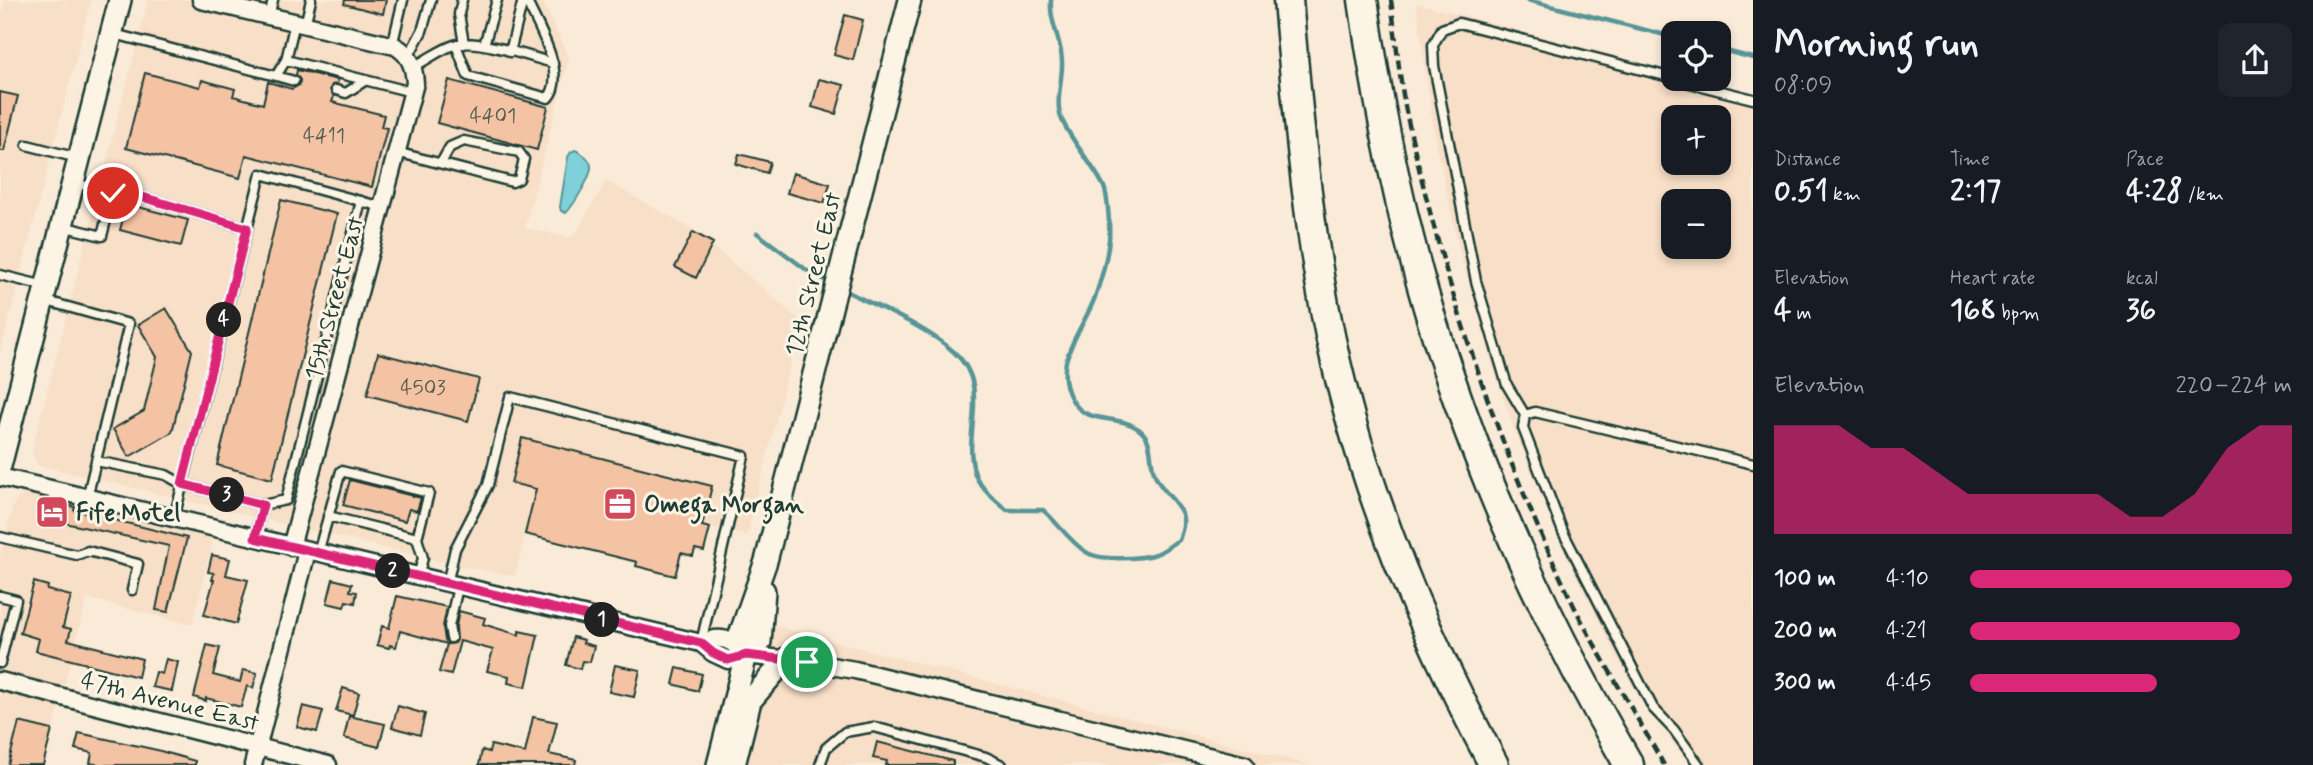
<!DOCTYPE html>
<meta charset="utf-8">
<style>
:root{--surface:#171b24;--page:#20242c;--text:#f1f3f6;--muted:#9ea1a6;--accent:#db2777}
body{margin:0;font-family:Mynerve,sans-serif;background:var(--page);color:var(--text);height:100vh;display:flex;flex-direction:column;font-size:26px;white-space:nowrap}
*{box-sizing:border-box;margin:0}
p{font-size:23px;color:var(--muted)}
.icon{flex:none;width:38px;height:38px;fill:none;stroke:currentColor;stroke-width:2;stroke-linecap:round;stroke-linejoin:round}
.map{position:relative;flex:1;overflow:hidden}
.drawer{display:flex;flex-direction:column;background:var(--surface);width:560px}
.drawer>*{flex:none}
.tools{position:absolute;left:1661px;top:21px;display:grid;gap:14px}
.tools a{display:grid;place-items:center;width:70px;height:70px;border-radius:14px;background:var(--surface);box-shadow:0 4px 10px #0003;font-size:35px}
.pin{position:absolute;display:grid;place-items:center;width:60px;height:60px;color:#fff;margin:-30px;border:4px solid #fff;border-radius:50%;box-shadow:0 2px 7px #0007}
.km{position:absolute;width:35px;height:35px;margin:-18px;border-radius:50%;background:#222;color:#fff;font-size:19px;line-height:35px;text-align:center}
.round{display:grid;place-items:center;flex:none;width:74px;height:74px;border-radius:14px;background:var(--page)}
.head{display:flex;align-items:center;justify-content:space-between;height:119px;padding:0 21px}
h1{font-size:38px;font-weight:800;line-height:52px}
.stats{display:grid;grid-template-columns:repeat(3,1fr);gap:10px;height:119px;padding:7px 21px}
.stats div{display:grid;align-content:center}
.stats b{font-size:30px;font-weight:800}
.stats small{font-size:19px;font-weight:400}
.stats p{font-size:19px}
.chart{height:196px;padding:14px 21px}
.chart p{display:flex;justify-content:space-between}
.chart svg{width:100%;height:126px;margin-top:7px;fill:var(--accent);opacity:.7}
ul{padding:0 21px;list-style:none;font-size:23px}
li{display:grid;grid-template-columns:112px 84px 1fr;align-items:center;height:52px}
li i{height:18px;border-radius:9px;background:var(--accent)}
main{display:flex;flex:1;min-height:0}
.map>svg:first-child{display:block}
.built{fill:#f8dfc8;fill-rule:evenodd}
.water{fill:#7fd0d9;stroke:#599597;stroke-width:2}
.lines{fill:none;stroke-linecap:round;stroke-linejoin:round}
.stream{stroke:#599597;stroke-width:4.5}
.building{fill:#f4c3a4;stroke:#1f3d34;stroke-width:2}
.lane-casing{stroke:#1f3d34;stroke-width:13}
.street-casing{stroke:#1f3d34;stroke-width:21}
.secondary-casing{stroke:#1f3d34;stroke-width:26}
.highway-casing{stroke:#1f3d34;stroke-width:33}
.lane{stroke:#fcf5e5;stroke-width:8}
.street{stroke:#fcf5e5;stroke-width:16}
.secondary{stroke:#fcf5e5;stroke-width:21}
.highway{stroke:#fcf5e5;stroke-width:28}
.rail{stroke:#1f3d34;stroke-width:4.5;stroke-dasharray:10 5;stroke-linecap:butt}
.route-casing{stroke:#fff;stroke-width:14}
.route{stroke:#db2777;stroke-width:9}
.labels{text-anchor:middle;stroke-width:6;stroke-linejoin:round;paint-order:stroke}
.number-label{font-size:21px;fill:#545e50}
.street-label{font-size:24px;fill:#1f3d34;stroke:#fcf5e5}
.poi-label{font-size:24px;font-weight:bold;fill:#1f3d34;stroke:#fcf5e5;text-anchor:start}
</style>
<main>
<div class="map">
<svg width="1753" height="765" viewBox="0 0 1753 765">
<rect width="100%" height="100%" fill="#faebd8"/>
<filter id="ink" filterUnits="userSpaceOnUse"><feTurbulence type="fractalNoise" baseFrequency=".0143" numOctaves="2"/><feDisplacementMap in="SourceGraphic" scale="14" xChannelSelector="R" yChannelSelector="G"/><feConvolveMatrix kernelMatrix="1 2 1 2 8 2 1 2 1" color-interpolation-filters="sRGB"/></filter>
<g filter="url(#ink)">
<path class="built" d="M5,0H91L0,354V19Z
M148,0H542L569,58L525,228L568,237L576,233L606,181L694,230L801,321L747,536L702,526L712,486L523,438L511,482L536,489L515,576L456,565L37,465L32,450Z
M1416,3L1673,71V79H1703L1753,92V765H1691L1647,710L1616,656L1560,543L1513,426L1493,367L1460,253L1436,145ZM1673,117H1718V163H1673ZM1673,201H1718V247H1673Z
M31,491L215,533L192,625L87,598L44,765H0V556L14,503L22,495Z
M775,626L1310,765H739Z"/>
<path class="water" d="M575,150C582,152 590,159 591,166C592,176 573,206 566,213L561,211L560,207L568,157L571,152Z"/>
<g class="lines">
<path class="stream" d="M1527,0L1673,37
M1718,49L1753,58
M757,233L808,271L831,283
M842,289C877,307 926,326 954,352C993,387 961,432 975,474C980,488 996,501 1007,510H1043C1058,523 1069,541 1086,552C1099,561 1141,559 1156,554C1164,551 1172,544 1179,540C1182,531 1185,524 1182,514C1177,500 1160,490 1155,475C1148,459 1155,439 1137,428C1116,414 1086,425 1072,400C1050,362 1083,331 1095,297C1101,280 1107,258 1109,240C1110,230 1108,196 1104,187C1093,164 1073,144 1062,120C1054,104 1063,79 1062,62C1062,41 1049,22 1051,0"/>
</g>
<path class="building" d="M345,0H386L383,14L344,4Z
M845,15L863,20L853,60L834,55Z
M297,70L338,80L337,84L332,85L330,89L334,96L332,102L384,115L381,127L387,128L372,187L246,155L240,178L126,148L145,73L200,87L202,80L235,89L233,96L263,104L268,82L292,89L299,85L300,80L296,75Z
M819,79L844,85L836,114L812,107Z
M449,80L548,107L537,150L437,123Z
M0,92L18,96L4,151H0Z
M739,154L770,162L767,173L736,164Z
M793,173L830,184L824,203L787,193Z
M281,200L337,214L272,479L217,465Z
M127,204L188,220L181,246L120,230Z
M693,232L713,243L696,278L675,267Z
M166,308L192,351L172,432L129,457L113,429L144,411L157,357L138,325Z
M378,353L479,379L468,421L367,395Z
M522,438L712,486L702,526L710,528L704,551L695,549L693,556L681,553L675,576L636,566L637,562L525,534L536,489L511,483Z
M350,480L421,498L417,511L409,509L405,521L343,505Z
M42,501L75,507L74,510L187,538L168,612L156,610L169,546L38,517Z
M212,555L230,559L226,575L248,580L236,624L204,615L214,580H212L214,573L208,572Z
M333,579L352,584L350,591L357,592L355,603L346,601L344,607L327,603Z
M34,582L48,586L47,590L71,596L63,627L71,629L68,640L142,659L138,677L36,651L39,639L20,633Z
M397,596L447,607L443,627L445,640L449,644L455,643L457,640L456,626L459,611L485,618L483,624L519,635V631L538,635L526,687L508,683L509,676L487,671L493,650L460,641L451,675L439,672L447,644L400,631L396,647L390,645L389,648L377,645L382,626L389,628Z
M573,637L584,640L583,643L594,646L590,662L582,661L580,669L566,665Z
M207,645L220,648L213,675L240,682L243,670L257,673L253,688L247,686L241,707L206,698V701L194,697Z
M166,659L178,662L172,691L152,687L156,672L162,674Z
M615,665L640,670L634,697L609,692Z
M677,668L702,674L698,691L673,684Z
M343,688L359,693L353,715L336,711Z
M303,706L323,711L317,732L297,727Z
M398,706L425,714L420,735L392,727Z
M349,716L385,724L379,747L344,738Z
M533,717L557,722L549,754L576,760L575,765H479L482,750L489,752L491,745L525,753Z
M19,722L52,730L43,765H8Z
M79,733L157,750L195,761V765H100L90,763L92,753L75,749Z
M877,742L953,761V765H886L887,761L873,758Z"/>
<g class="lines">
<defs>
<path id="lane" d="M462,0L459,14L464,44
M269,16L273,0
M305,25L311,0
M114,34L276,76L286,60L295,22
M456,45L468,76L548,98C568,75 537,24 526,0
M484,45L497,0
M392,46L403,0
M510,52L523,0
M408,57L422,31L431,0
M286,60L412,92
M413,67C427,60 442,48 457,44C479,39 531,57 553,63
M276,76L294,81
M1674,79L1753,99
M336,90L346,93L366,80
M27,145L78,158
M396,152L512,182L519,179L524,159L519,152L464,141L450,147L441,163
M75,183L113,193
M62,226L102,236L113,193L122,191L247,228
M0,275L45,286
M43,300L129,324L87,498
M1525,415L1507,385L1476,281L1434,66L1433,45L1442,29L1459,23L1673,78
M96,461L166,475L182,484L263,505L286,500L361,201
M174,518L261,174L382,207
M0,537L77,555L88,551L138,564L132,590
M255,538L263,505
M417,538L423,558L418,576
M318,553L341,471L429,493L417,538L328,516
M447,584L455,549L488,485L510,397L744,456L701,643
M0,596L16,600L0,663
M451,638L449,626L458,587
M820,765L826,748L845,732L874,727L986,757L1002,765
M1699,765L1674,730L1653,708L1563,532L1523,428L1525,415L1535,412L1753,464"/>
<path id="street" d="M201,0L395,46C410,54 414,67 415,83L291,547
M0,477L701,643L713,653L728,660L746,655L807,662L855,670L1245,765
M701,643C720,635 730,638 744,653
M0,681L328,765
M253,765L307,551"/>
<path id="secondary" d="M0,466L120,0
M746,655L740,635L766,561L910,0
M718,765L746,655L760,642L764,591
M734,765L750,701L786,659"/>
<path id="highway" d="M1288,0C1297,104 1306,208 1325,310C1355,471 1417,622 1494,765
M1363,0C1377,98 1396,195 1423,290C1470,457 1542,616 1629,765"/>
</defs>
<use href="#lane" class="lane-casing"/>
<use href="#street" class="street-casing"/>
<use href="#secondary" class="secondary-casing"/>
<use href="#highway" class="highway-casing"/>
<use href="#lane" class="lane"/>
<use href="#street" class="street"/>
<use href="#secondary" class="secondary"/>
<use href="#highway" class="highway"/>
<path class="rail" d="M1391,0C1396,38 1399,78 1407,116C1444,285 1499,452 1575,608C1602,661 1635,713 1664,765"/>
</g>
</g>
<g class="lines" filter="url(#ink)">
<defs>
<path id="route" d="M113,193L122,191L247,228L182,484L263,505L255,538L701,643L713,653L728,660L746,655L807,662"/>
</defs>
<use href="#route" class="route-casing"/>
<use href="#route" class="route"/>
</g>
<defs>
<symbol id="office-square" viewBox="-11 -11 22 22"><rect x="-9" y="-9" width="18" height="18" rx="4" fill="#d1495b" stroke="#fcf5e5"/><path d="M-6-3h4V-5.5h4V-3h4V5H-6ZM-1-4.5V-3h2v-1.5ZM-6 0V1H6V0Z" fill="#fff"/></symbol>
<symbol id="hotel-square" viewBox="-11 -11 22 22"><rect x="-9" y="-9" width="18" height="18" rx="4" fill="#d1495b" stroke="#fcf5e5"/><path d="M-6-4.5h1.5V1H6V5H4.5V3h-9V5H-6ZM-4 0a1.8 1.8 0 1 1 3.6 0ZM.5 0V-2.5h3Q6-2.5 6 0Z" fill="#fff"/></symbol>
</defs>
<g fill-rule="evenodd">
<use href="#office-square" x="601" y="485" width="38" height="38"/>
<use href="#hotel-square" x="33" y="493" width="38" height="38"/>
</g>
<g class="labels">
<g class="number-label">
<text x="493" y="122">4401</text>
<text x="324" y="142">4411</text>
<text x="423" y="394">4503</text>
</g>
<g class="street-label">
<text transform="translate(813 274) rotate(-76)" y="8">12th Street East</text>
<text transform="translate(334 298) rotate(-75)" y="8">15th Street East</text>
<text transform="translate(170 701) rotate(14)" y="8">47th Avenue East</text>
</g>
<g class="poi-label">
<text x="644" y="512">Omega Morgan</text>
<text x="76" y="520">Fife Motel</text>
</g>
</g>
</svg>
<div class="tools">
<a><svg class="icon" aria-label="locate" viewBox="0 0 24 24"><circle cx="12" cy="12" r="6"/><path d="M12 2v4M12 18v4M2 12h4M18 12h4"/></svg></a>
<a>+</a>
<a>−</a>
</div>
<div class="pin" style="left:807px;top:662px;background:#1e9e55"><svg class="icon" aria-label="arrive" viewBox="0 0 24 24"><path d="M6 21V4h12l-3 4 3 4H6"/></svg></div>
<div class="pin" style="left:113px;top:193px;background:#d93025"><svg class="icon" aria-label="check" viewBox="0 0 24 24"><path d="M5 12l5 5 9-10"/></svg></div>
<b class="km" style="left:602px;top:620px">1</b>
<b class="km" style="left:393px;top:571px">2</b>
<b class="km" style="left:227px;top:495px">3</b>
<b class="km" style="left:224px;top:320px">4</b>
</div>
<section class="drawer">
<div class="head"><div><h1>Morning run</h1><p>08:09</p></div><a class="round"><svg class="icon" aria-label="share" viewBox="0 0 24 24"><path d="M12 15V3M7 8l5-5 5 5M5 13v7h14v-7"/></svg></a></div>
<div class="stats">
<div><p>Distance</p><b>0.51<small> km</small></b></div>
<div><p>Time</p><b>2:17</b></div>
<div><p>Pace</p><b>4:28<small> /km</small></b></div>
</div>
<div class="stats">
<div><p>Elevation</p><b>4<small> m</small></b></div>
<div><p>Heart rate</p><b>168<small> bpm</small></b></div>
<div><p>kcal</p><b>36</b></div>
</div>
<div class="chart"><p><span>Elevation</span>220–224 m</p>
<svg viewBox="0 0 160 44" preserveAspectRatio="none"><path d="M0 44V6L10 6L20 6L30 14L40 14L50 22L60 30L70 30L80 30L90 30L100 30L110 38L120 38L130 30L140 14L150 6L160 6V44z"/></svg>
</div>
<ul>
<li><b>100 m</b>4:10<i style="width:100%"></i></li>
<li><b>200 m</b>4:21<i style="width:84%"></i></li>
<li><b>300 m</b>4:45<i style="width:58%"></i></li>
</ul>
</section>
</main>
